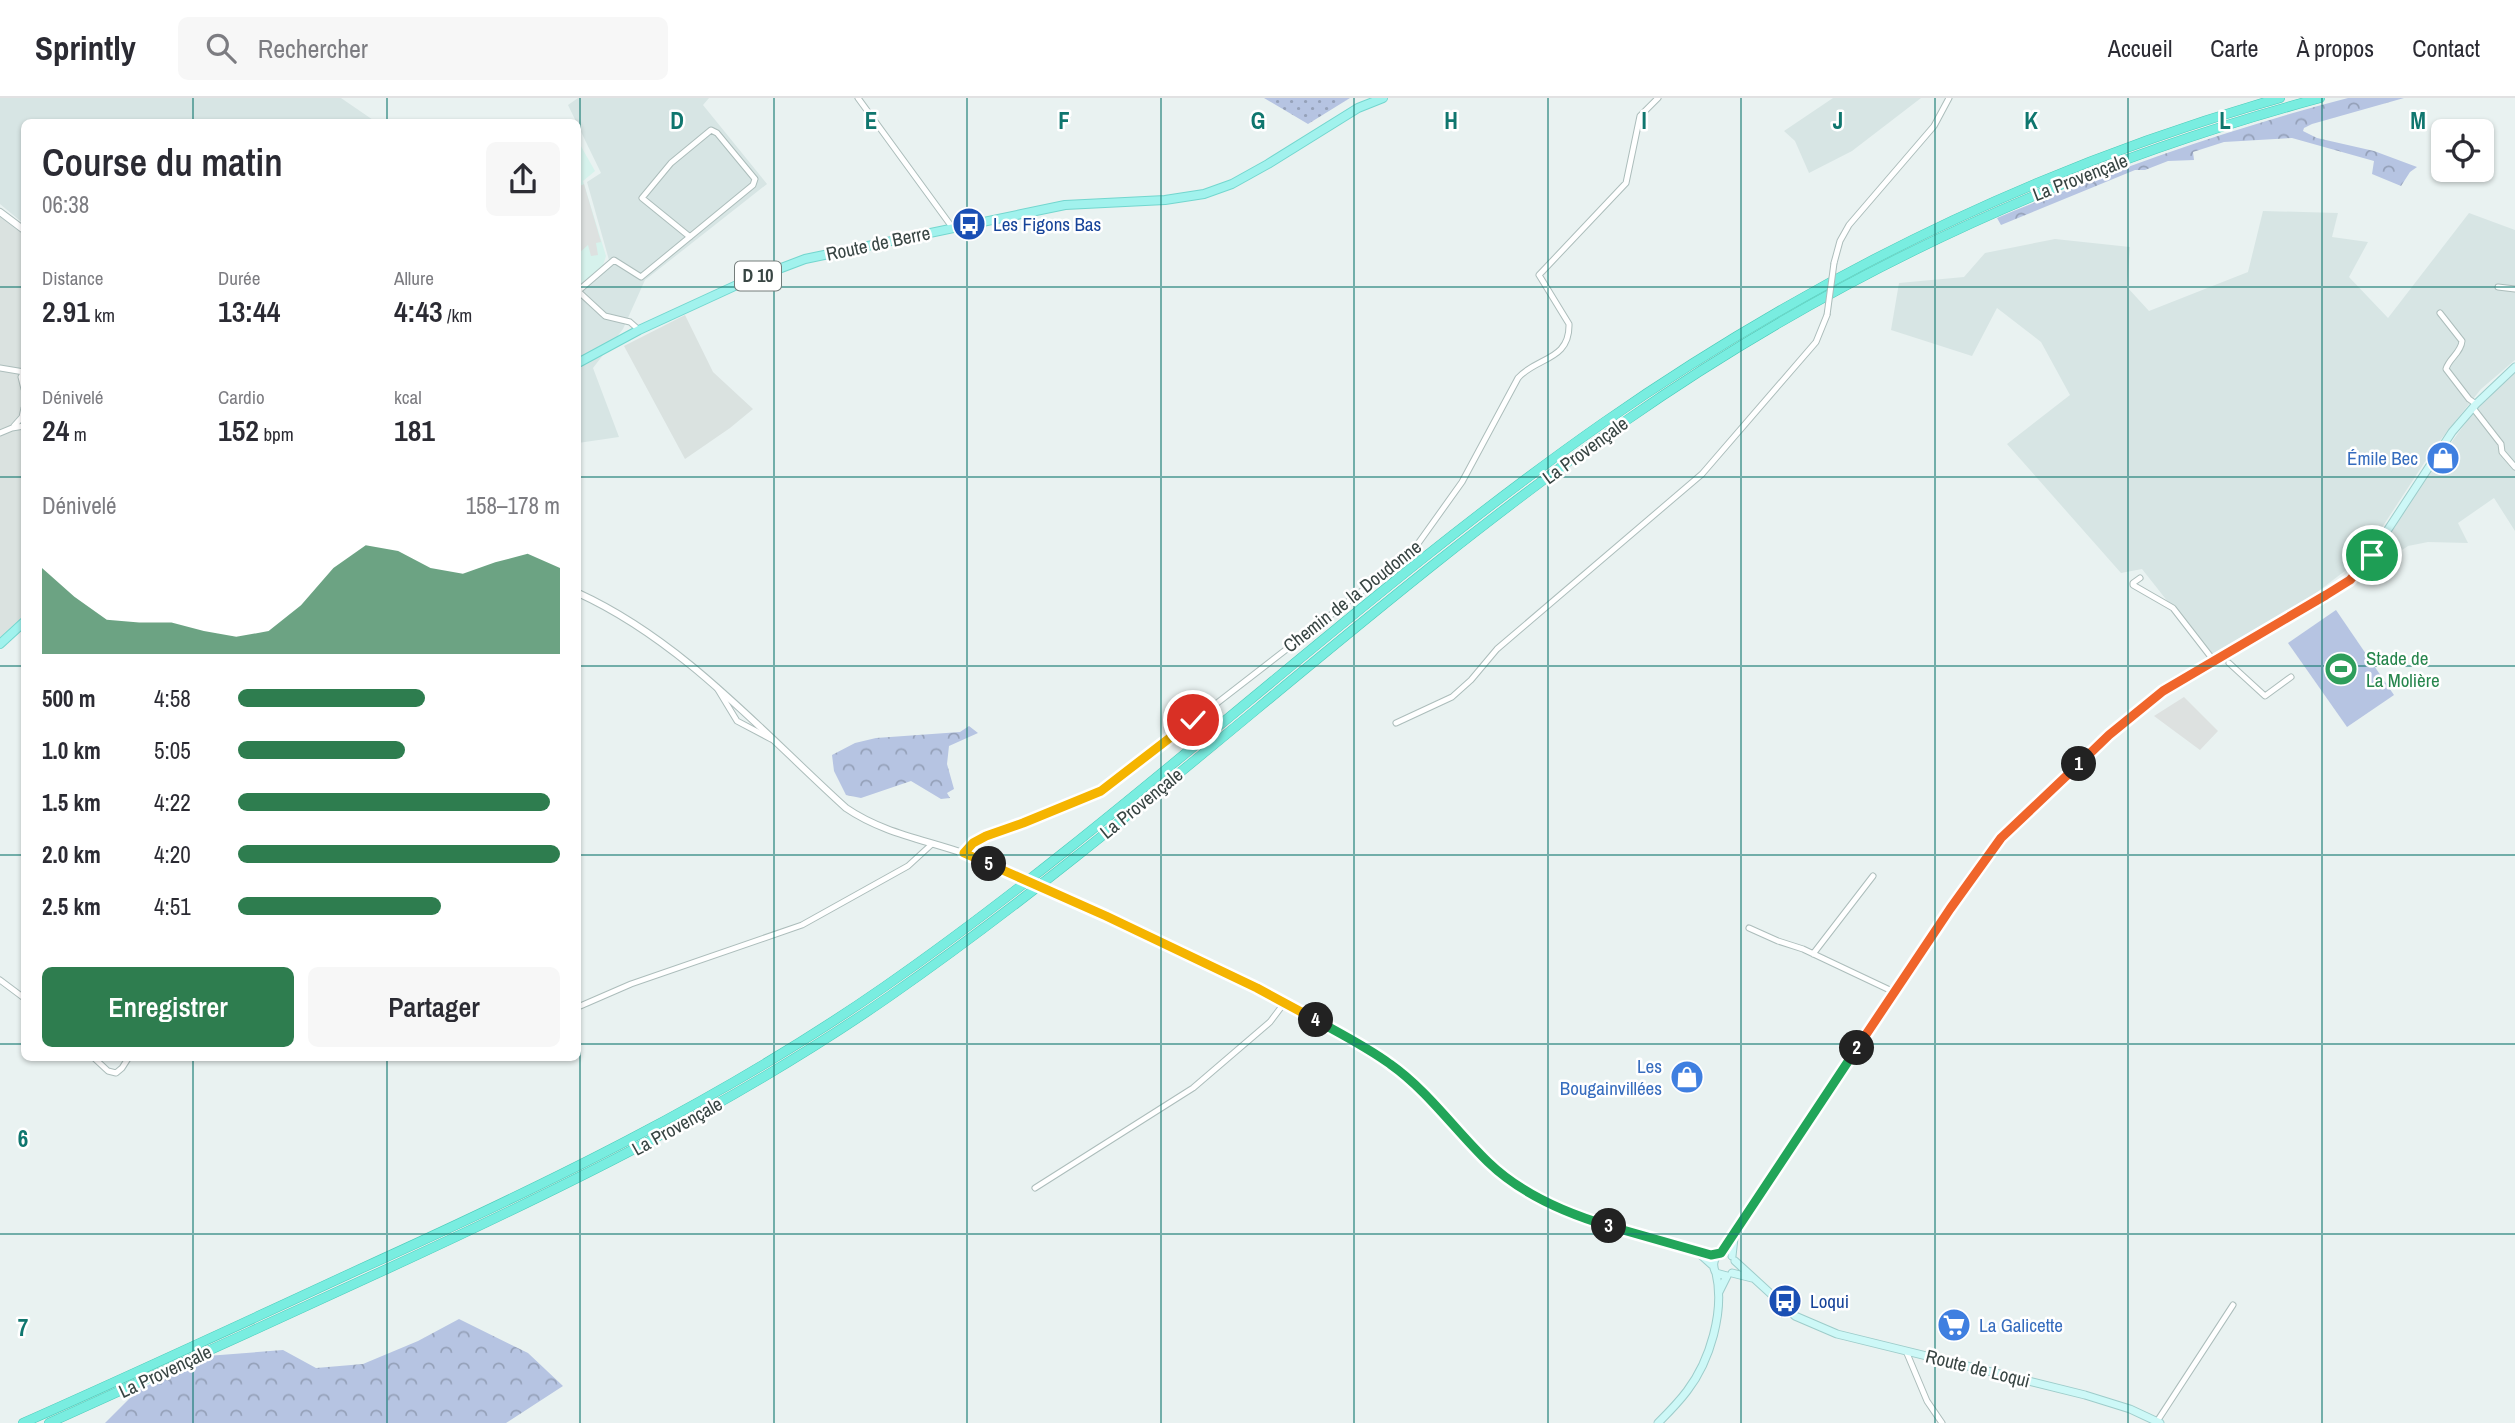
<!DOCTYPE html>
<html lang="fr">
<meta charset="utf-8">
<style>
:root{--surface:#fff;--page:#f7f7f7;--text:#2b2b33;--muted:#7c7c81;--line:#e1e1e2;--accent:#2e7d4f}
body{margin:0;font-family:"Archivo Narrow",sans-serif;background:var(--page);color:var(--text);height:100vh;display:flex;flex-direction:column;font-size:26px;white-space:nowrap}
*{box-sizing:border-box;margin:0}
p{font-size:23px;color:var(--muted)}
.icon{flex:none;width:38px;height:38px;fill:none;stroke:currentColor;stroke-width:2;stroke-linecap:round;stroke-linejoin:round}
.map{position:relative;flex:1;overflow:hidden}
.drawer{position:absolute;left:21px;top:21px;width:560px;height:942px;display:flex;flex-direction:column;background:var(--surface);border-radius:10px;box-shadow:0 2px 5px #0004}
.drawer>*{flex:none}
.buttons{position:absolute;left:2431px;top:21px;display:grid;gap:14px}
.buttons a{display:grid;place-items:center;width:63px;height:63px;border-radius:10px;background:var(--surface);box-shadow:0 2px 5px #0004;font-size:35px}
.pin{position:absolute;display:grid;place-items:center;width:60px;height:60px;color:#fff;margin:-30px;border:4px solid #fff;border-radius:50%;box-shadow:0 2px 7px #0007}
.km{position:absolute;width:35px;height:35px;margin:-18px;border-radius:50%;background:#222;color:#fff;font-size:19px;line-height:35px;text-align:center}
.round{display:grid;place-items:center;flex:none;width:74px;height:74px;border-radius:10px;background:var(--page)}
.headline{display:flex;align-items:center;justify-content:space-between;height:119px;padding:0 21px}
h1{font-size:38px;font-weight:600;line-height:52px}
.metrics{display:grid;grid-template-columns:repeat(3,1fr);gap:10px;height:119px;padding:7px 21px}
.metrics div{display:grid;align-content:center}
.metrics b{font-size:30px;font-weight:600}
.metrics small{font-size:19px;font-weight:400}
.metrics p{font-size:19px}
.chart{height:196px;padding:14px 21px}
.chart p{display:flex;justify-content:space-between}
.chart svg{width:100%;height:126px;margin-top:7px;fill:var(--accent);opacity:.7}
.button{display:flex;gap:14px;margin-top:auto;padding:14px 21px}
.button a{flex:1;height:80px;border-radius:10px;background:var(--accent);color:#fff;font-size:28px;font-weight:600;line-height:80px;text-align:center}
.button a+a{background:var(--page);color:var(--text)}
ul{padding:0 21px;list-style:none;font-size:23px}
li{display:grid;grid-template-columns:112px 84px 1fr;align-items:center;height:52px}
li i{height:18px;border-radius:9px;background:var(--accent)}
header{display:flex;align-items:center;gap:42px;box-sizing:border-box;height:98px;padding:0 35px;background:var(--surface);border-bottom:2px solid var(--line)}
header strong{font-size:33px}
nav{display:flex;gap:38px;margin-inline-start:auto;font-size:24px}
.search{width:490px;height:63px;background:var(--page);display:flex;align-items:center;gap:18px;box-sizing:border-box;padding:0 24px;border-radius:10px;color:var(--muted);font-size:26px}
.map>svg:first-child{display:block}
.residential{fill:#d7e5e4}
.commercial{fill:#d6f2ec}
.industrial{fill:#dae2e0}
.grass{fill:url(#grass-dots)}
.forest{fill:url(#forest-crowns)}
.garden{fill:#b6c4e2}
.parking{fill:#dde1e0}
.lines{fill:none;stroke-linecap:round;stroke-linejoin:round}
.minor-casing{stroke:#acbdbb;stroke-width:7}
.tertiary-casing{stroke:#acbdbb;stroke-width:8}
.secondary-casing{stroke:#9dccca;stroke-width:9}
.primary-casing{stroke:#73d6ce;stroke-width:10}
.motorway-casing{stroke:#4acbb8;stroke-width:10}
.minor{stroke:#fff;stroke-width:5}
.tertiary{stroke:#fff;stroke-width:6}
.secondary{stroke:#cdf8f7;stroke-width:7}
.primary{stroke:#a1f2ed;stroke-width:8}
.motorway{stroke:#79ede0;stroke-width:9}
.minor-bridge-casing{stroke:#acbdbb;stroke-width:7;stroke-linecap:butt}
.tertiary-bridge-casing{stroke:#acbdbb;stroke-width:8;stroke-linecap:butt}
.minor-bridge{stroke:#fff;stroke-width:5}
.tertiary-bridge{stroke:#fff;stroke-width:6}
.split-1-casing{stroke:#fff;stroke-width:14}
.split-2-casing{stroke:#fff;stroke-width:14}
.split-3-casing{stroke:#fff;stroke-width:14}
.split-4-casing{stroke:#fff;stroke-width:14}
.split-5-casing{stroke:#fff;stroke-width:14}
.split-6-casing{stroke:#fff;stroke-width:14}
.split-1{stroke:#f0652b;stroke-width:9}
.split-2{stroke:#f0652b;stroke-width:9}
.split-3{stroke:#22a559;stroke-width:9}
.split-4{stroke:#22a559;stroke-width:9}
.split-5{stroke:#f5b400;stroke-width:9}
.split-6{stroke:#f5b400;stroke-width:9}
.grid{fill:none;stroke:#0f766e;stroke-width:2;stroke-opacity:0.55}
.labels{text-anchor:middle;stroke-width:5;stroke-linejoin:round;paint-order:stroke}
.shield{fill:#fff;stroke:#747d7b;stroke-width:2}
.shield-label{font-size:18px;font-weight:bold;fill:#384543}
.street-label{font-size:19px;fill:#384543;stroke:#fff}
.transit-label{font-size:19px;fill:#164399;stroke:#fff;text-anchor:start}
.shop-label{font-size:19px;fill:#366cbe;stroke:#fff;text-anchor:end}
.leisure-label{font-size:19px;fill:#27864d;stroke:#fff;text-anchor:start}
.grid-label{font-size:23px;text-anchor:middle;font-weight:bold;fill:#0f766e;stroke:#fff;stroke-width:5;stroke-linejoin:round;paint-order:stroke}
</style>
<header>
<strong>Sprintly</strong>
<div class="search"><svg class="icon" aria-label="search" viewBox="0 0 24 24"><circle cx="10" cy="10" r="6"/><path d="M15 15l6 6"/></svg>Rechercher</div>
<nav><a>Accueil</a><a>Carte</a><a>À propos</a><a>Contact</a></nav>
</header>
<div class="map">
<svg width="2515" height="1325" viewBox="0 0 2515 1325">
<defs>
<pattern id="grass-dots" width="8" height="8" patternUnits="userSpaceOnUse" patternTransform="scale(1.75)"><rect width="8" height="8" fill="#b6c4e2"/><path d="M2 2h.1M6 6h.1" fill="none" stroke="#95a1b9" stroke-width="1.8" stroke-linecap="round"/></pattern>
<pattern id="forest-crowns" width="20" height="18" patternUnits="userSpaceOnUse" patternTransform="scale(1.75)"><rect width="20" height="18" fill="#b6c4e2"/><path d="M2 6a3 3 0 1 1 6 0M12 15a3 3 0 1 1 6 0" fill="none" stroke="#95a1b9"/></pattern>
</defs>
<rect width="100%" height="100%" fill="#e9f2f1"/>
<path class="residential" d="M0,0H341L376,24H24V126L0,106Z
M578,0H709L703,7L767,86L645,182L623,231L593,270L619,339L578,345V187L609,162L587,84L601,75L568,7Z
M1833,0H1921L1852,53L1809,75L1795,43L1784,33Z
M2263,113L2338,115L2332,139L2368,144L2349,179L2388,220L2469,115L2515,132V262L2481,291L2434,350L2362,460L2308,501L2210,557L2142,471L2121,475L2007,346L2070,297L2041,244L1997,210L1972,258L1891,232L1899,185L1964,179L1985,155L2055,141L2130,149L2127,189L2149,213L2248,174Z
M2515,275V433L2494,400L2458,425L2468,445L2428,444L2408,448L2387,462L2380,454L2394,423L2475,312Z"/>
<path class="commercial" d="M578,43L595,73L583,83L606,158L602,170L579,188Z"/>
<path class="industrial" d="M0,119L24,137V517L0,540Z
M685,217L713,274L753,311L730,330L685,361L624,248Z"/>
<path class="grass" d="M1264,0H1350L1308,26Z"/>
<path class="forest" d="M2348,0H2404L2312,26L2304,30L2303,33L2317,40L2374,53L2417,69L2410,74L2401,88L2372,76L2374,63L2292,40L2224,44L2193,54L2194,62L2168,63L2145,72H2135L2001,127L1997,120C2112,72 2228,31 2348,0Z
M969,628L978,635L949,648L947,666L954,691L947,695L950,700L941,701L911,683L861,700L846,697L834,673L832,657L855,645L876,640L960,634Z
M459,1221L528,1255L563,1288L506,1325H105L137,1293L207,1258L283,1252L316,1270L363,1266L418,1243Z"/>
<path class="garden" d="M2336,512L2394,597L2347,629L2288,545Z"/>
<path class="parking" d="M584,86L601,144L596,145L598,157L591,158L588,147L578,156V108L581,106L578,100V89Z
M2184,599L2218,633L2200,652L2154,618Z"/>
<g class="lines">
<defs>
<path id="minor" d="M858,0L952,129
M1834,165L1840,143L1849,127L1934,28L1949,0
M2498,189L2515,191
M578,193L614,162L641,179L753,87L755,81L717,35L711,32L671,65L642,100L690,139
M578,193L605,218L630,224L639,232
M2440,215L2462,243C2461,255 2449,260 2446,271L2469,301L2476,306
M0,270L24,274
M24,274L21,279L24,291
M2473,310L2501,346L2502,354L2515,369
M14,328L22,319L24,310
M0,335L12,330L24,328
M2140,480L2133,485V487L2173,510L2214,563
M2229,565L2265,598L2291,579
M717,590L737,623L771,641
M1396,625L1452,599L1471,582L1497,551L1702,376L1816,244L1827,217
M964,755L973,745L986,738L1082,702L1110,688L1412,454L1462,384L1518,280C1536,259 1570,263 1569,226L1539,177L1626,85L1640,18L1658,0
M1749,830L1778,843L1803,851L1894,894
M1813,856L1873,778
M0,882L24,900
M578,909L631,886L802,827L908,768L932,746
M93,959L108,973L116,975L122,970L129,959
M1035,1090L1193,990L1270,924L1285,904
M1906,1253L1927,1303L1942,1325
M2156,1325L2233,1207"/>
<path id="tertiary" d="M0,114L24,132
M578,495C683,543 762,634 846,710C881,734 921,741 960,754C978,759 995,768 1011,776
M2214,563L2257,538
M1052,795C1166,848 1283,896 1388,965C1427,991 1455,1034 1490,1065C1541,1112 1625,1138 1693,1150"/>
<path id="secondary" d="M2257,538L2350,482L2364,468L2452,334L2476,306L2515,269
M1693,1150L1712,1167
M1732,1158L1734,1140L1738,1129L1950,811L2001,740L2144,606L2214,563
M1735,1163L1795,1218L1837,1236L2085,1297L2130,1311L2160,1325
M1732,1175L1752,1180
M1719,1194L1727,1178L1716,1175C1707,1159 1726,1152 1732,1138
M1658,1325C1668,1315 1678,1305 1687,1293C1710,1263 1725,1213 1716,1175"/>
<path id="primary" d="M578,265L639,232L739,186L805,161L1065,107L1165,102L1204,96L1232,86L1268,66L1358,10L1383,0
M0,546L24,524"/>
<path id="motorway" d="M23,1325C136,1275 248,1223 360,1171C541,1089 720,1003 884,889C1134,715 1353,500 1603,325C1810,181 2037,69 2280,0
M49,1325C159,1276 267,1226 376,1176C554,1094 729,1010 890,898C1146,720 1369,501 1624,324C1836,176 2071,67 2320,0"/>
</defs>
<use href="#minor" class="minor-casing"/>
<use href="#tertiary" class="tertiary-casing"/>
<use href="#secondary" class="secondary-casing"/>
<use href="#primary" class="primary-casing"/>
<use href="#motorway" class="motorway-casing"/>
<use href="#minor" class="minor"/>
<use href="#tertiary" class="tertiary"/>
<use href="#secondary" class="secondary"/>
<use href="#primary" class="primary"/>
<use href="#motorway" class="motorway"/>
<defs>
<path id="minor-bridge" d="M1827,217L1834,165"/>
<path id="tertiary-bridge" d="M1011,776L1052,795"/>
</defs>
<use href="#minor-bridge" class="minor-bridge-casing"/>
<use href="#tertiary-bridge" class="tertiary-bridge-casing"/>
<use href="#minor-bridge" class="minor-bridge"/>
<use href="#tertiary-bridge" class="tertiary-bridge"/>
</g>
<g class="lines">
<defs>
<path id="split-1" d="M2079,666L2109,637L2163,593L2326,497L2350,482L2372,457"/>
<path id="split-2" d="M1857,950L1950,811L2001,740L2079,666"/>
<path id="split-3" d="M1609,1128L1711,1157L1721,1155L1857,950"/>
<path id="split-4" d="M1316,922C1341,936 1367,949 1390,966C1427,992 1455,1032 1488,1064C1521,1096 1565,1115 1609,1128"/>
<path id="split-5" d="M989,766L1106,818L1257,890L1316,922"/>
<path id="split-6" d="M989,766L964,755L973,745L986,738L1023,725L1101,693L1193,622"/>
</defs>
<use href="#split-1" class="split-1-casing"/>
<use href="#split-2" class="split-2-casing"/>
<use href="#split-3" class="split-3-casing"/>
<use href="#split-4" class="split-4-casing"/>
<use href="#split-5" class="split-5-casing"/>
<use href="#split-6" class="split-6-casing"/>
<use href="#split-1" class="split-1"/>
<use href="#split-2" class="split-2"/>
<use href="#split-3" class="split-3"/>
<use href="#split-4" class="split-4"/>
<use href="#split-5" class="split-5"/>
<use href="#split-6" class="split-6"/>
</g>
<path class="grid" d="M193,0V24M387,0V24M580,0V1325M774,0V1325M967,0V1325M1161,0V1325M1354,0V1325M1548,0V1325M1741,0V1325M1935,0V1325M2128,0V1325M2322,0V1325M0,189H24M578,189H2515M0,379H24M578,379H2515M0,568H24M578,568H2515M0,757H24M578,757H2515M0,946H24M578,946H2515M193,959V1325M387,959V1325M0,1136H2515"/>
<defs>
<symbol id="bus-disc" viewBox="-11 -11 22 22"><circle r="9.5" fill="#1a4fb4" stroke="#fff"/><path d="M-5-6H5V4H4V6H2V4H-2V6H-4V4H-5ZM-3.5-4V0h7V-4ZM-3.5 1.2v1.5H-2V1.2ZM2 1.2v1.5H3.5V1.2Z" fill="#fff"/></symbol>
<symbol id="shop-disc" viewBox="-11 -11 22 22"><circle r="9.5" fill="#3f7fe0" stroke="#fff"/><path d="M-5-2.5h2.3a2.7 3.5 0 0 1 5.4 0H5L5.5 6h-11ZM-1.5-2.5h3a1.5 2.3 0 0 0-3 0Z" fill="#fff"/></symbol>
<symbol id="stadium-disc" viewBox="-11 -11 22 22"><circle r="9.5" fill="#2e9e5b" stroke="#fff"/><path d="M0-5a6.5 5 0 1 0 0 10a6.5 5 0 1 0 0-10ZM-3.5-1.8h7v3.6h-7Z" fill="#fff"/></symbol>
<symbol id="supermarket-disc" viewBox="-11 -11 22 22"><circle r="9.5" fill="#3f7fe0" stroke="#fff"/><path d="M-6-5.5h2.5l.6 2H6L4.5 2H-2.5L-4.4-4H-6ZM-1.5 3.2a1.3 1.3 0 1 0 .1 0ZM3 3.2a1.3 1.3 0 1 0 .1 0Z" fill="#fff"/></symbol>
</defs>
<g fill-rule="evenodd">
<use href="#bus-disc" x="950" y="107" width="38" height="38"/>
<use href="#shop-disc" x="2424" y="341" width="38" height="38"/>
<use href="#stadium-disc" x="2322" y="552" width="38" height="38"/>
<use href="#shop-disc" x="1668" y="960" width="38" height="38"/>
<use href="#bus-disc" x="1766" y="1184" width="38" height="38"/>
<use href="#supermarket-disc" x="1935" y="1208" width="38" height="38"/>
</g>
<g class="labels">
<rect class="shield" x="735" y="163.5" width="46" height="29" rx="5"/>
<g class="shield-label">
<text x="758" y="184">D 10</text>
</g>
<g class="street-label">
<text transform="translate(2080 79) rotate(-21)" y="7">La Provençale</text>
<text transform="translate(878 145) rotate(-12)" y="7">Route de Berre</text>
<text transform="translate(1585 352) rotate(-36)" y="7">La Provençale</text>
<text transform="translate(1352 498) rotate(-38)" y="7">Chemin de la Doudonne</text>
<text transform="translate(1141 705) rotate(-39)" y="7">La Provençale</text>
<text transform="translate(677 1028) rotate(-29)" y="7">La Provençale</text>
<text transform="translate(1978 1270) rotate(14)" y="7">Route de Loqui</text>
<text transform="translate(165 1273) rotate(-25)" y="7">La Provençale</text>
</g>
<g class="transit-label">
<text x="993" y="133">Les Figons Bas</text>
<text x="1810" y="1210">Loqui</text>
</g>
<g class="shop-label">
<text x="2418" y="367">Émile Bec</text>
<text x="1662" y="975">Les<tspan x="1662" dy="22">Bougainvillées</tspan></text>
<text x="1979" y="1234" text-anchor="start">La Galicette</text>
</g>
<g class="leisure-label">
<text x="2366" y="567">Stade de<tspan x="2366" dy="22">La Molière</tspan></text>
</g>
</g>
<g class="grid-label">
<text x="677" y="31">D</text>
<text x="871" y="31">E</text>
<text x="1064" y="31">F</text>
<text x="1258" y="31">G</text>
<text x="1451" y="31">H</text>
<text x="1644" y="31">I</text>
<text x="1838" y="31">J</text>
<text x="2031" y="31">K</text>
<text x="2225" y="31">L</text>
<text x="2418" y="31">M</text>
<text x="23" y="1049">6</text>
<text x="23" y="1238">7</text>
</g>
</svg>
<div class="buttons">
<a><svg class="icon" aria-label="locate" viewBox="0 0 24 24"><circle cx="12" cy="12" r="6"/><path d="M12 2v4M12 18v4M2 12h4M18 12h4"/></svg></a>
</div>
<div class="pin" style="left:2372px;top:457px;background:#1e9e55"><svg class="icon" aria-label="arrive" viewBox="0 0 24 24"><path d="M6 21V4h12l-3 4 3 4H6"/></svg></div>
<div class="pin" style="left:1193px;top:622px;background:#d93025"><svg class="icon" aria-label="check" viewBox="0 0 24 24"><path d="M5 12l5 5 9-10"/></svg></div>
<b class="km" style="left:2079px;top:666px">1</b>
<b class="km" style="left:1857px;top:950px">2</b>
<b class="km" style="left:1609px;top:1128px">3</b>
<b class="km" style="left:1316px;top:922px">4</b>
<b class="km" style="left:989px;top:766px">5</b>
<section class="drawer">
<div class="headline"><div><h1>Course du matin</h1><p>06:38</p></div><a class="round"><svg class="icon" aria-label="share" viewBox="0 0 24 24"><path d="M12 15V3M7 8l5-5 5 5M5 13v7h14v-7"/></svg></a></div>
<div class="metrics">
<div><p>Distance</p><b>2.91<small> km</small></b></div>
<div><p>Durée</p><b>13:44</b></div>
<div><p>Allure</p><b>4:43<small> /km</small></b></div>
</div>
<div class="metrics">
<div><p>Dénivelé</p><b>24<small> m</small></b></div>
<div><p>Cardio</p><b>152<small> bpm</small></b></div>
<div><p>kcal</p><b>181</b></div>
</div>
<div class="chart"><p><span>Dénivelé</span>158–178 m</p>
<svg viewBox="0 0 160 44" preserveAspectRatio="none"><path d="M0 44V14L10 24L20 32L30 33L40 33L50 36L60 38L70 36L80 27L90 14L100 6L110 8L120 14L130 16L140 12L150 9L160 14V44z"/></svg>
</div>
<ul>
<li><b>500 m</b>4:58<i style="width:58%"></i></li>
<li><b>1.0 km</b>5:05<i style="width:52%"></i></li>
<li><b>1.5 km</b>4:22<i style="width:97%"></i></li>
<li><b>2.0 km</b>4:20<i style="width:100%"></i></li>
<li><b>2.5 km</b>4:51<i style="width:63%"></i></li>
</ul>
<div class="button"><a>Enregistrer</a><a>Partager</a></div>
</section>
</div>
